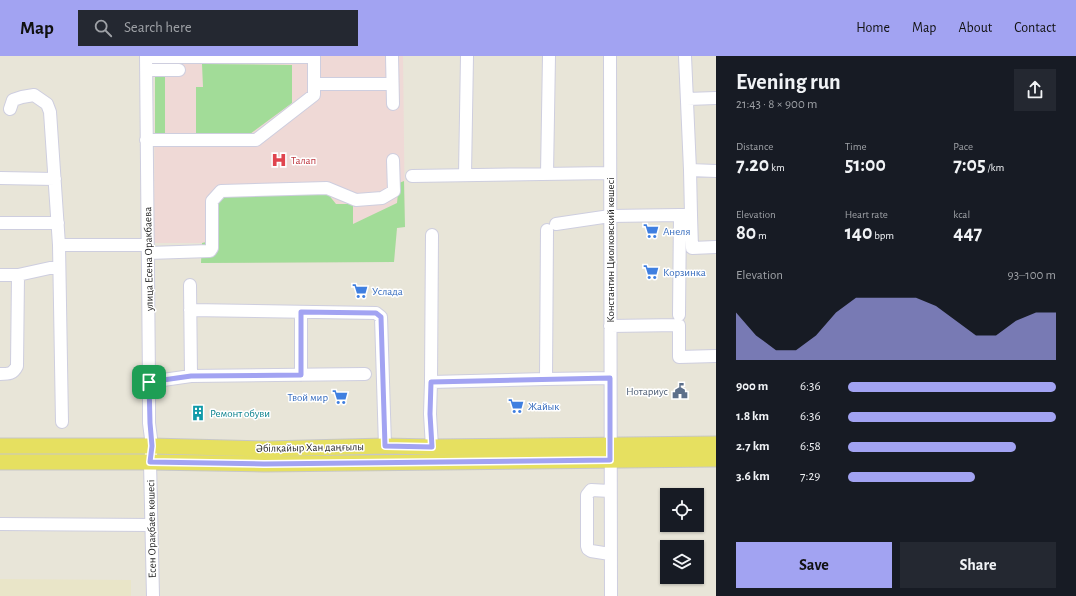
<!DOCTYPE html>
<meta charset="utf-8">
<style>
:root{--surface:#171b24;--page:#242831;--text:#f1f3f6;--muted:#9ea1a6;--accent:#a2a3f2}
body{margin:0;font-family:"Alegreya Sans",sans-serif;background:var(--page);color:var(--text);height:100vh;display:flex;flex-direction:column;font-size:15px;white-space:nowrap}
*{box-sizing:border-box;margin:0}
p{font-size:13px;color:var(--muted)}
.icon{flex:none;width:22px;height:22px;fill:none;stroke:currentColor;stroke-width:2;stroke-linecap:round;stroke-linejoin:round}
.map{position:relative;flex:1;overflow:hidden}
.side{display:flex;flex-direction:column;background:var(--surface);width:360px}
.side>*{flex:none}
.fabs{position:absolute;left:660px;top:432px;display:grid;gap:8px}
.fabs a{display:grid;place-items:center;width:44px;height:44px;border-radius:0px;background:var(--surface);box-shadow:0 1px 3px #0004;font-size:20px}
.pin{position:absolute;display:grid;place-items:center;width:34px;height:34px;color:#fff;margin:-17px;border-radius:8px;box-shadow:0 2px 6px #0006}
.round{display:grid;place-items:center;flex:none;width:42px;height:42px;border-radius:0px;background:var(--page)}
.head{display:flex;align-items:center;justify-content:space-between;height:68px;padding:0 20px}
h1{font-size:22px;font-weight:600;line-height:30px}
.stats{display:grid;grid-template-columns:repeat(3,1fr);gap:6px;height:68px;padding:4px 20px}
.stats div{display:grid;align-content:center}
.stats b{font-size:20px;font-weight:600}
.stats small{font-size:11px;font-weight:400}
.stats p{font-size:11px}
.chart{height:112px;padding:8px 20px}
.chart p{display:flex;justify-content:space-between}
.chart svg{width:100%;height:72px;margin-top:4px;fill:var(--accent);opacity:.7}
.button{display:flex;gap:8px;margin-top:auto;padding:8px 20px}
.button a{flex:1;height:46px;border-radius:0px;background:var(--accent);color:#111;font-size:16px;font-weight:600;line-height:46px;text-align:center}
.button a+a{background:var(--page);color:var(--text)}
ul{padding:0 20px;list-style:none;font-size:13px}
li{display:grid;grid-template-columns:64px 48px 1fr;align-items:center;height:30px}
li i{height:10px;border-radius:5px;background:var(--accent)}
header{display:flex;align-items:center;gap:24px;box-sizing:border-box;height:56px;padding:0 20px;background:var(--accent);color:#111}
header strong{font-size:19px}
nav{display:flex;gap:22px;margin-inline-start:auto;font-size:14px}
.search{width:280px;height:36px;background:var(--page);display:flex;align-items:center;gap:10px;box-sizing:border-box;padding:0 14px;border-radius:0px;color:var(--muted);font-size:15px}
main{display:flex;flex:1;min-height:0}
.map>svg:first-child{display:block}
.education{fill:#e9e5c8}
.medical{fill:#efd9d6}
.green{fill:#a2dc98}
.lines{fill:none;stroke-linecap:round;stroke-linejoin:round}
.minor-casing{stroke:#cecedf;stroke-width:14}
.major-casing{stroke:#c7c7c7;stroke-width:17}
.minor{stroke:#fff;stroke-width:12}
.major{stroke:#e6e060;stroke-width:15}
.route-casing{stroke:#fff;stroke-width:8}
.route{stroke:#a2a3f2;stroke-width:5}
.labels{text-anchor:middle;stroke-width:3;stroke-linejoin:round;paint-order:stroke}
.health-label{font-size:11px;fill:#be3a42;stroke:#fff;text-anchor:start}
.shop-label{font-size:11px;fill:#366cbe;stroke:#fff;text-anchor:start}
.street-label{font-size:11px;fill:#262626;stroke:#fff}
.service-label{font-size:11px;fill:#4e5e75;stroke:#fff;text-anchor:end}
.culture-label{font-size:11px;fill:#0d838f;stroke:#fff;text-anchor:start}
</style>
<header>
<strong>Map</strong>
<div class="search"><svg class="icon" aria-label="search" viewBox="0 0 24 24"><circle cx="10" cy="10" r="6"/><path d="M15 15l6 6"/></svg>Search here</div>
<nav><a>Home</a><a>Map</a><a>About</a><a>Contact</a></nav>
</header>
<main>
<div class="map">
<svg width="716" height="540" viewBox="0 0 716 540">
<rect width="100%" height="100%" fill="#e8e5d8"/>
<path class="education" d="M0,523L131,524V540H0Z"/>
<path class="medical" d="M155,0H403L405,171L397,172L394,206L201,207L202,187H154Z"/>
<path class="green" d="M202,8L292,9V47L250,78H196V31H203Z
M155,18H165V78L155,79Z
M404,125L405,171L397,172L394,206L201,207L202,187L218,183V145L227,138H328L336,148H353V168L397,147L399,127Z"/>
<g class="lines">
<defs>
<path id="minor" d="M146,0L149,326V367L152,390L150,406L153,540
M392,0L393,48
M610,0L611,540
M685,0L690,114
M146,1H314V39L256,84H146
M146,14H179
M314,28H392
M687,43L716,42
M10,53L13,44L22,41L34,39L47,48L50,56L59,189L62,366
M547,118L549,0
M465,119L467,0
M412,120L610,117
M0,122L55,123
M680,159H691L690,114L716,115
M691,159L692,192L716,191
M0,167H58
M556,168L610,160L680,159L679,259
M59,189H147
M148,197L210,195L212,192V145L221,135L327,132L356,144L382,142L394,135L393,104
M0,219H18L59,210
M190,229L191,320
M190,254L376,257L381,261L385,390
M610,270L679,269V301L716,300
M0,318C9,318 13,318 17,310L18,219
M301,319V256
M546,323L610,322
M149,326L191,320L365,318
M431,326L432,179
M432,391L430,358L431,326L546,323L547,174
M610,435L591,434L587,439V490L588,493L591,495L610,498
M0,468L151,469"/>
<path id="major" d="M0,390H152L267,393L385,390L432,391L716,388
M0,406H150L264,408L716,403"/>
</defs>
<use href="#minor" class="minor-casing"/>
<use href="#major" class="major-casing"/>
<use href="#minor" class="minor"/>
<use href="#major" class="major"/>
</g>
<g class="lines">
<defs>
<path id="route" d="M301,256L376,257L381,261L385,390L432,391L430,358L431,326L610,322V404L264,408L150,406L152,390L150,367L149,326L191,320L301,319Z"/>
</defs>
<use href="#route" class="route-casing"/>
<use href="#route" class="route"/>
</g>
<defs>
<symbol id="hospital-bare" viewBox="-9 -9 18 18"><path d="M-5-5h3v3.5h4V-5h3V5h-3V1.5h-4V5h-3Z" fill="#e0444e" stroke="#fff" stroke-width="2.5" paint-order="stroke"/></symbol>
<symbol id="supermarket-bare" viewBox="-9 -9 18 18"><path d="M-6-5.5h2.5l.6 2H6L4.5 2H-2.5L-4.4-4H-6ZM-1.5 3.2a1.3 1.3 0 1 0 .1 0ZM3 3.2a1.3 1.3 0 1 0 .1 0Z" fill="#3f7fe0" stroke="#fff" stroke-width="2.5" paint-order="stroke"/></symbol>
<symbol id="civic-bare" viewBox="-9 -9 18 18"><path d="M-.6-6.5H3V-4.5H.6V-3L4-1V1h2V6H-6V1h2V-1L-.6-3ZM-1.2 2.5V6h2.4V2.5Z" fill="#5c6f8a" stroke="#fff" stroke-width="2.5" paint-order="stroke"/></symbol>
<symbol id="building-bare" viewBox="-9 -9 18 18"><path d="M-4-6H4V6H1V3H-1V6H-4ZM-2.5-4.3h1.7v1.8h-1.7ZM.8-4.3h1.7v1.8H.8ZM-2.5-1h1.7V.8h-1.7ZM.8-1h1.7V.8H.8Z" fill="#0f9aa8" stroke="#fff" stroke-width="2.5" paint-order="stroke"/></symbol>
</defs>
<g fill-rule="evenodd">
<use href="#hospital-bare" x="268" y="93" width="22" height="22"/>
<use href="#supermarket-bare" x="640" y="164" width="22" height="22"/>
<use href="#supermarket-bare" x="640" y="205" width="22" height="22"/>
<use href="#supermarket-bare" x="349" y="224" width="22" height="22"/>
<use href="#civic-bare" x="669" y="324" width="22" height="22"/>
<use href="#supermarket-bare" x="329" y="330" width="22" height="22"/>
<use href="#supermarket-bare" x="505" y="339" width="22" height="22"/>
<use href="#building-bare" x="187" y="346" width="22" height="22"/>
</g>
<g class="labels">
<g class="health-label">
<text x="291" y="108">Талап</text>
</g>
<g class="shop-label">
<text x="663" y="179">Анеля</text>
<text x="663" y="220">Корзинка</text>
<text x="372" y="239">Услада</text>
<text x="328" y="345" text-anchor="end">Твой мир</text>
<text x="528" y="354">Жайык</text>
</g>
<g class="street-label">
<text transform="translate(610 194) rotate(-90)" y="4">Константин Циолковский көшесі</text>
<text transform="translate(148 203) rotate(-91)" y="4">улица Есена Оракбаева</text>
<text transform="translate(310 391) rotate(-1)" y="4">Әбілқайыр Хан даңғылы</text>
<text transform="translate(151 473) rotate(-91)" y="4">Есен Орақбаев көшесі</text>
</g>
<g class="service-label">
<text x="668" y="339">Нотариус</text>
</g>
<g class="culture-label">
<text x="210" y="361">Ремонт обуви</text>
</g>
</g>
</svg>
<div class="fabs">
<a><svg class="icon" aria-label="locate" viewBox="0 0 24 24"><circle cx="12" cy="12" r="6"/><path d="M12 2v4M12 18v4M2 12h4M18 12h4"/></svg></a>
<a><svg class="icon" aria-label="layers" viewBox="0 0 24 24"><path d="M12 4l9 5-9 5-9-5zM3 14l9 5 9-5"/></svg></a>
</div>
<div class="pin" style="left:149px;top:326px;background:#1e9e55"><svg class="icon" aria-label="arrive" viewBox="0 0 24 24"><path d="M6 21V4h12l-3 4 3 4H6"/></svg></div>
</div>
<section class="side">
<div class="head"><div><h1>Evening run</h1><p>21:43 · 8 × 900 m</p></div><a class="round"><svg class="icon" aria-label="share" viewBox="0 0 24 24"><path d="M12 15V3M7 8l5-5 5 5M5 13v7h14v-7"/></svg></a></div>
<div class="stats">
<div><p>Distance</p><b>7.20<small> km</small></b></div>
<div><p>Time</p><b>51:00</b></div>
<div><p>Pace</p><b>7:05<small> /km</small></b></div>
</div>
<div class="stats">
<div><p>Elevation</p><b>80<small> m</small></b></div>
<div><p>Heart rate</p><b>140<small> bpm</small></b></div>
<div><p>kcal</p><b>447</b></div>
</div>
<div class="chart"><p><span>Elevation</span>93–100 m</p>
<svg viewBox="0 0 160 44" preserveAspectRatio="none"><path d="M0 44V15L10 29L20 38L30 38L40 29L50 15L60 6L70 6L80 6L90 6L100 11L110 20L120 29L130 29L140 20L150 15L160 15V44z"/></svg>
</div>
<ul>
<li><b>900 m</b>6:36<i style="width:100%"></i></li>
<li><b>1.8 km</b>6:36<i style="width:100%"></i></li>
<li><b>2.7 km</b>6:58<i style="width:81%"></i></li>
<li><b>3.6 km</b>7:29<i style="width:61%"></i></li>
</ul>
<div class="button"><a>Save</a><a>Share</a></div>
</section>
</main>
